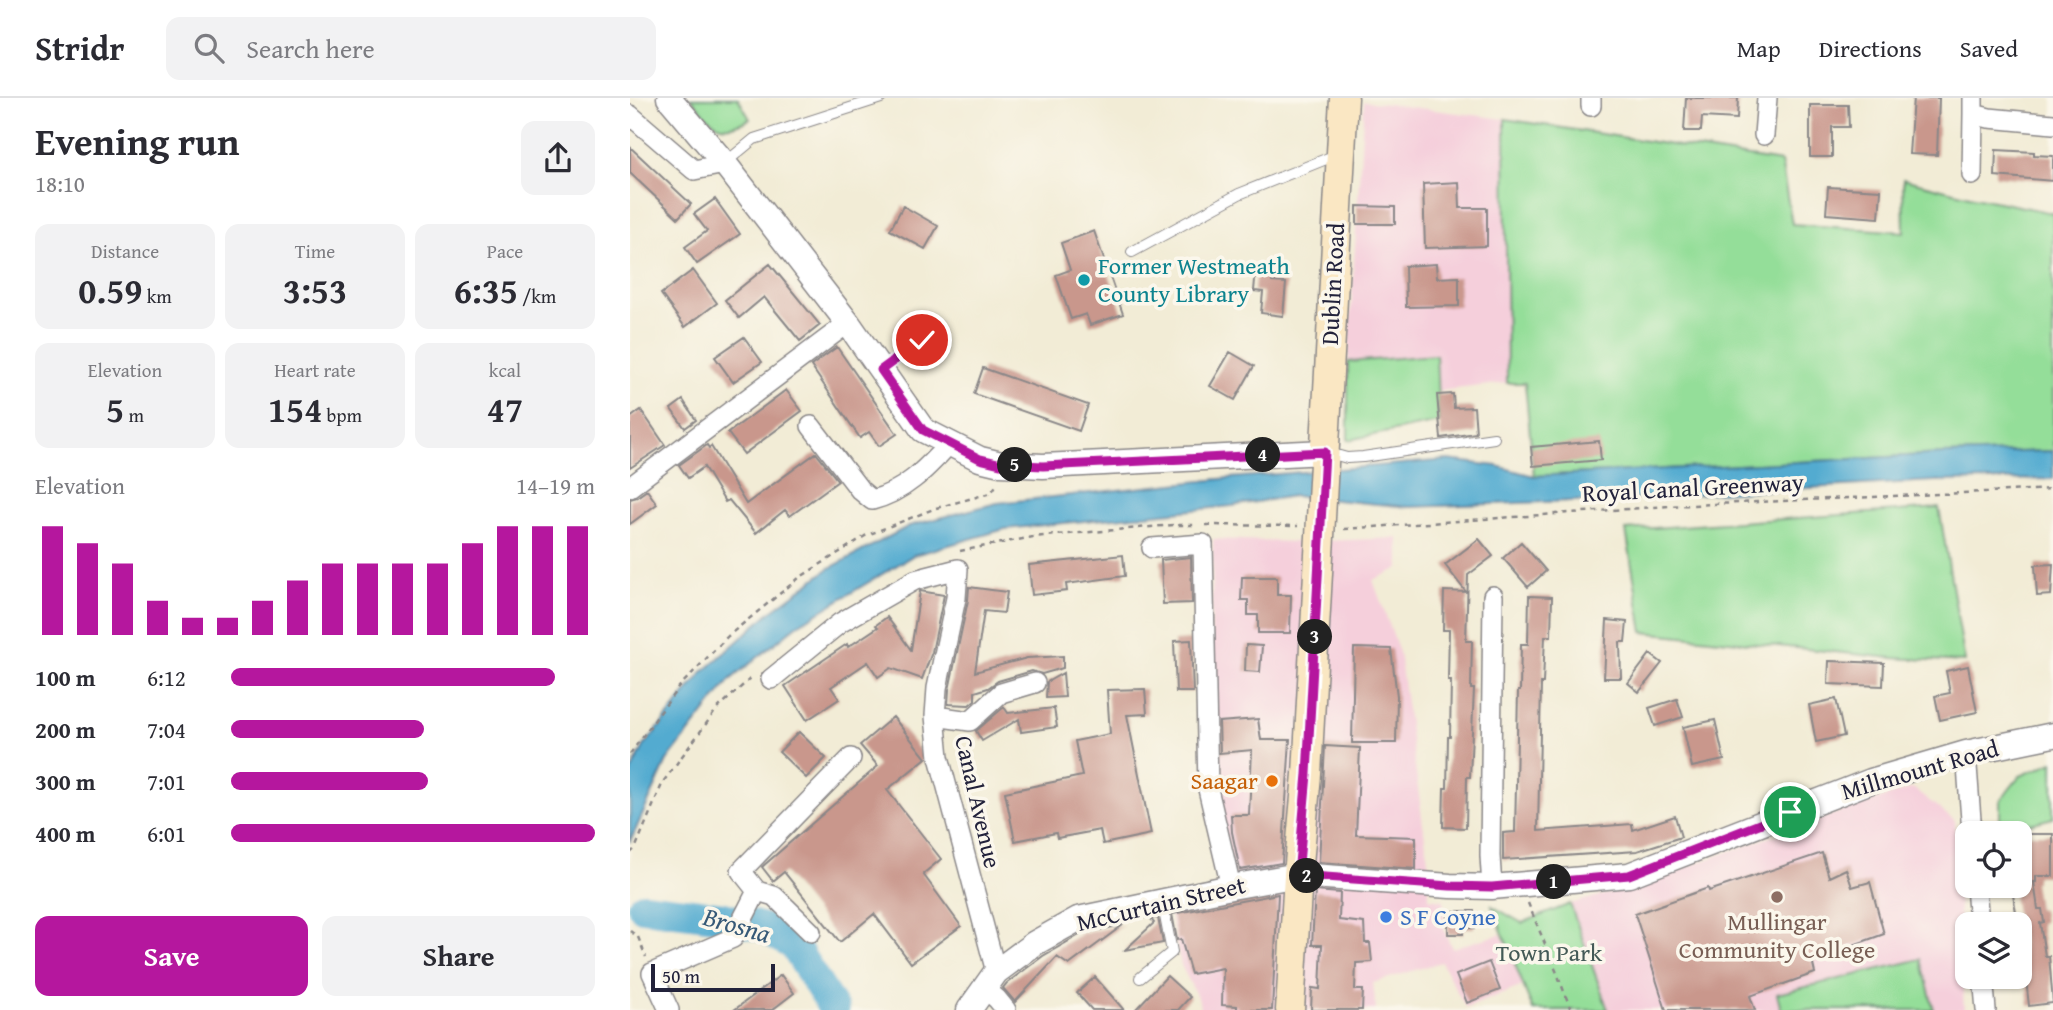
<!DOCTYPE html>
<meta charset="utf-8">
<style>
:root{--surface:#fff;--page:#f2f2f3;--text:#2b2b33;--muted:#7c7c81;--line:#e1e1e2;--accent:#b5179e}
body{margin:0;font-family:"Gentium Book Plus",serif;background:var(--page);color:var(--text);height:100vh;display:flex;flex-direction:column;font-size:26px;white-space:nowrap}
*{box-sizing:border-box;margin:0}
p{font-size:23px;color:var(--muted)}
.icon{flex:none;width:38px;height:38px;fill:none;stroke:currentColor;stroke-width:2;stroke-linecap:round;stroke-linejoin:round}
.map{position:relative;flex:1;overflow:hidden}
.sheet{display:flex;flex-direction:column;background:var(--surface);width:630px}
.sheet>*{flex:none}
.fabs{position:absolute;left:1325px;top:723px;display:grid;gap:14px}
.fabs a{display:grid;place-items:center;width:77px;height:77px;border-radius:14px;background:var(--surface);box-shadow:0 2px 5px #0004;font-size:35px}
.scale{position:absolute;left:21px;bottom:18px;width:124px;box-sizing:border-box;padding-left:7px;border:4px solid #22223b;border-top:0;font-size:19px;line-height:24px;white-space:nowrap;color:#22223b;-webkit-text-stroke:5px #fbf7ec;paint-order:stroke}
.pin{position:absolute;display:grid;place-items:center;width:60px;height:60px;color:#fff;margin:-30px;border:4px solid #fff;border-radius:50%;box-shadow:0 2px 7px #0007}
.km{position:absolute;width:35px;height:35px;margin:-18px;border-radius:50%;background:#222;color:#fff;font-size:19px;line-height:35px;text-align:center}
.round{display:grid;place-items:center;flex:none;width:74px;height:74px;border-radius:14px;background:var(--page)}
.summary{display:flex;align-items:center;justify-content:space-between;height:119px;padding:0 35px}
h1{font-size:38px;font-weight:700;line-height:52px}
.stats{display:grid;grid-template-columns:repeat(3,1fr);gap:10px;height:119px;padding:7px 35px}
.stats div{display:grid;align-content:center;border-radius:14px;background:var(--page);text-align:center}
.stats b{font-size:35px;font-weight:700}
.stats small{font-size:19px;font-weight:400}
.stats p{font-size:19px}
.chart{height:196px;padding:14px 35px}
.chart p{display:flex;justify-content:space-between}
.chart svg{width:100%;height:126px;margin-top:7px;stroke:var(--accent);stroke-width:6}
.button{display:flex;gap:14px;margin-top:auto;padding:14px 35px}
.button a{flex:1;height:80px;border-radius:14px;background:var(--accent);color:#fff;font-size:28px;font-weight:700;line-height:80px;text-align:center}
.button a+a{background:var(--page);color:var(--text)}
ul{padding:0 35px;list-style:none;font-size:23px}
li{display:grid;grid-template-columns:112px 84px 1fr;align-items:center;height:52px}
li i{height:18px;border-radius:9px;background:var(--accent)}
header{display:flex;align-items:center;gap:42px;box-sizing:border-box;height:98px;padding:0 35px;background:var(--surface);border-bottom:2px solid var(--line)}
header strong{font-size:33px}
nav{display:flex;gap:38px;margin-inline-start:auto;font-size:24px}
.search{width:490px;height:63px;background:var(--page);display:flex;align-items:center;gap:18px;box-sizing:border-box;padding:0 24px;border-radius:14px;color:var(--muted);font-size:26px}
main{display:flex;flex:1;min-height:0}
.map>svg:first-child{display:block}
.built{fill:#f5cfdb}
.green{fill:#94de99;stroke:#5b806a;stroke-width:2}
.water{fill:#53abd0;stroke:#3a6686;stroke-width:2}
.lines{fill:none;stroke-linecap:round;stroke-linejoin:round}
.river{stroke:#53abd0;stroke-width:30}
.building{fill:#c9978c}
.service-casing{stroke:#8a8788;stroke-width:12}
.minor-casing{stroke:#8a8788;stroke-width:22}
.tertiary-casing{stroke:#8a8788;stroke-width:27}
.secondary-casing{stroke:#8a8788;stroke-width:31}
.path{stroke:#8a8788;stroke-width:2.5;stroke-dasharray:5 5;stroke-linecap:butt}
.service{stroke:#fff;stroke-width:10}
.minor{stroke:#fff;stroke-width:19}
.tertiary{stroke:#fff;stroke-width:24}
.secondary{stroke:#fae7c3;stroke-width:28}
.route-casing{stroke:#fff;stroke-width:14}
.route{stroke:#b5179e;stroke-width:9}
.culture-dot{fill:#0f9aa8;stroke:#fbf7ec;stroke-width:2.5}
.food-dot{fill:#e8710a;stroke:#fbf7ec;stroke-width:2.5}
.education-dot{fill:#8d6e63;stroke:#fbf7ec;stroke-width:2.5}
.shop-dot{fill:#3f7fe0;stroke:#fbf7ec;stroke-width:2.5}
.labels{text-anchor:middle;stroke-width:7;stroke-linejoin:round;paint-order:stroke}
.culture-label{font-size:24px;fill:#0d838f;stroke:#fbf7ec;text-anchor:start}
.street-label{font-size:24px;fill:#22223b;stroke:#fbf7ec}
.food-label{font-size:24px;fill:#c56008;stroke:#fbf7ec;text-anchor:end}
.shop-label{font-size:24px;fill:#366cbe;stroke:#fbf7ec;text-anchor:start}
.education-label{font-size:24px;fill:#785e54;stroke:#fbf7ec}
.park-label{font-size:24px;fill:#445a57;stroke:#fbf7ec}
.water-label{font-size:26px;font-style:italic;fill:#365977;stroke:#fbf7ec}
</style>
<header>
<strong>Stridr</strong>
<div class="search"><svg class="icon" aria-label="search" viewBox="0 0 24 24"><circle cx="10" cy="10" r="6"/><path d="M15 15l6 6"/></svg>Search here</div>
<nav><a>Map</a><a>Directions</a><a>Saved</a></nav>
</header>
<main>
<section class="sheet">
<div class="summary"><div><h1>Evening run</h1><p>18:10</p></div><a class="round"><svg class="icon" aria-label="share" viewBox="0 0 24 24"><path d="M12 15V3M7 8l5-5 5 5M5 13v7h14v-7"/></svg></a></div>
<div class="stats">
<div><p>Distance</p><b>0.59<small> km</small></b></div>
<div><p>Time</p><b>3:53</b></div>
<div><p>Pace</p><b>6:35<small> /km</small></b></div>
</div>
<div class="stats">
<div><p>Elevation</p><b>5<small> m</small></b></div>
<div><p>Heart rate</p><b>154<small> bpm</small></b></div>
<div><p>kcal</p><b>47</b></div>
</div>
<div class="chart"><p><span>Elevation</span>14–19 m</p>
<svg viewBox="0 0 160 44" preserveAspectRatio="none"><path d="M5 44V6M15 44V12M25 44V19M35 44V32M45 44V38M55 44V38M65 44V32M75 44V25M85 44V19M95 44V19M105 44V19M115 44V19M125 44V12M135 44V6M145 44V6M155 44V6"/></svg>
</div>
<ul>
<li><b>100 m</b>6:12<i style="width:89%"></i></li>
<li><b>200 m</b>7:04<i style="width:53%"></i></li>
<li><b>300 m</b>7:01<i style="width:54%"></i></li>
<li><b>400 m</b>6:01<i style="width:100%"></i></li>
</ul>
<div class="button"><a>Save</a><a>Share</a></div>
</section>
<div class="map">
<svg width="1423" height="912" viewBox="0 0 1423 912">
<rect width="100%" height="100%" fill="#fbf7ec"/>
<filter id="ink" filterUnits="userSpaceOnUse"><feTurbulence type="fractalNoise" baseFrequency=".0143" numOctaves="2"/><feDisplacementMap in="SourceGraphic" scale="14" xChannelSelector="R" yChannelSelector="G"/><feConvolveMatrix kernelMatrix="1 2 1 2 8 2 1 2 1" color-interpolation-filters="sRGB"/></filter>
<filter id="wash" filterUnits="userSpaceOnUse"><feTurbulence type="fractalNoise" baseFrequency=".00686" numOctaves="4" result="noise"/><feDisplacementMap in="SourceGraphic" scale="28" xChannelSelector="R" yChannelSelector="G"/><feGaussianBlur stdDeviation="1.57" result="paint"/><feColorMatrix in="noise" values="0 0 0 0 0 0 0 0 0 0 0 0 0 0 0 0 0 1.4 0 .05"/><feComposite in="paint" operator="in"/></filter>
<g filter="url(#wash)">
<rect width="100%" height="100%" fill="#f2ecd6"/>
<path class="built" d="M734,3L875,21L877,285L808,293L805,257L718,264Z
M768,440L770,470L743,482L769,554L799,769V800L814,802V832L822,850L871,836L893,888L836,910L811,864L743,885L746,912H570L569,903L551,867L538,808L609,793L585,692L580,606L583,441L668,444Z
M1283,690L1325,723L1334,912H978L940,806L991,792L1210,714Z"/>
<path class="green" d="M61,0H108L120,21C87,38 82,24 61,0Z
M875,21L1151,64L1162,126L1274,134L1273,81L1344,99L1423,115V353L1313,356L904,378L895,285H877Z
M806,257L809,324L718,342V264Z
M1309,410L1335,564L1262,560L1013,534L996,432Z
M1423,664V720L1370,734V703L1390,678Z
M940,806L978,912H903L862,808L892,825Z
M1291,861L1304,912H1151L1147,896Z"/>
<path class="water" d="M1423,353V381L1304,383L943,403L779,409L663,398L602,408L375,431L284,457L166,528L100,582L37,663L0,744V675L14,648L73,574L139,515L198,471L279,428L367,405L599,380L818,362L867,368L904,378L1313,356Z"/>
<g class="lines">
<path class="river" d="M13,809L94,819L134,830L164,848L204,912"/>
</g>
<g id="blocks">
<path class="building" d="M1056,0H1108L1107,21L1072,19L1071,33H1054Z
M1283,0H1309L1307,57L1279,56Z
M1180,7H1218L1219,29H1202V59H1180Z
M0,49L61,106L48,120L0,75Z
M1366,52L1404,54V57L1423,58V83L1365,78Z
M829,84L830,110H857V148L795,150L793,86Z
M1198,89L1251,92L1249,120L1196,116Z
M85,101L110,136L67,166L55,149L77,133L64,116Z
M273,108L308,128L295,151L260,132Z
M727,108L765,109V126H727Z
M464,133L493,216L460,227L456,216L441,221L426,177L440,172L431,145Z
M140,166L190,227L170,243L134,199L109,220L95,202Z
M806,166L807,180L829,179V208L776,209L775,168Z
M626,171L643,173L642,184L656,185L653,218L631,215L633,194L624,193Z
M63,172L87,205L55,229L31,196Z
M114,239L132,264L103,284L85,259Z
M207,249L267,336L249,348L239,334L230,340L181,268Z
M600,254L624,268L605,302L580,288Z
M353,270L458,307L449,333L344,296Z
M156,292L172,313L114,356L98,335Z
M823,296L824,310L844,309L846,335L811,340L807,297Z
M53,302L66,322L55,330L41,311Z
M11,312L35,347L0,370V320Z
M969,343L971,362L903,368L901,349Z
M77,347L79,350L81,348L116,406L186,355L208,383L160,418L155,412L126,435L99,402L95,404L74,369L58,380L49,367Z
M17,392L27,406L0,426V401L7,399Z
M849,441L863,458L838,477L836,543H842L841,591H844L840,679H837L836,730L813,729L814,690H817L818,639H820L821,582H818L819,532H813L814,493L836,494L815,467Z
M891,444L916,473L898,489L873,460Z
M493,457L495,478L436,486L437,493L402,497L399,467Z
M561,459L562,505L533,506L531,462Z
M1423,466L1421,497L1407,498L1405,467Z
M612,479H647V497H661L660,535H628V517H618V502H611Z
M339,489L377,494L374,515L354,513L345,574L397,560L433,558V570L412,576L402,573L368,583L358,590L345,594V602L339,607L318,606L319,592L338,502Z
M290,493L314,497L302,554L292,581L261,570L248,579L238,564L201,589L209,601L177,622L155,588L217,546L218,549L248,529L246,527L257,519L281,552Z
M899,498L922,499L921,538H915L913,585H911L908,733L1002,726L1003,732L1045,718L1051,739L1007,753L873,762V735L885,734L888,593H890L891,546H898Z
M977,522L997,524L995,544H990L991,580H974Z
M561,542L563,594H546L544,543Z
M616,547L632,548L630,574L615,573Z
M724,550L761,551L767,598L766,645H722Z
M1020,556L1032,565L1009,594L998,585Z
M1199,563L1254,565L1253,588L1198,586Z
M1338,568L1347,614L1310,622L1305,598L1320,595L1316,573Z
M433,575L435,599L416,600L417,584Z
M515,591L517,616L497,617L521,736L473,746L470,732L427,740L426,735L385,743L375,694L452,678L445,643L480,636L477,592Z
M1047,601L1053,619L1025,628L1019,610Z
M1206,601L1214,638L1186,644L1179,607Z
M374,609L378,615L424,610L427,629L391,634L389,621L352,643L346,633Z
M263,619L296,660L257,692L311,761L293,776L331,828L281,865L244,816L210,844L154,774L143,783L132,769L248,668L230,647Z
M628,621L631,642H660L652,765L610,772L602,734L601,717H619L622,652L590,655L589,624Z
M1085,622L1094,662L1062,669L1053,629Z
M169,634L196,660L176,680L149,654Z
M695,648L730,650L726,737L786,739V771L689,764Z
M1390,736H1423V778H1406V784H1404L1408,811H1412L1414,824L1410,825L1415,858H1419L1423,905L1399,908L1390,826H1388L1383,797L1390,796Z
M1192,755L1199,779L1216,771L1222,789L1240,784L1254,836L1182,862L1185,875L1120,898L1125,912H1036L1005,816L1078,790L1079,793Z
M685,793L710,795L709,822L734,825L735,845H740L742,864L726,865L725,892H733L732,912H681L682,890L690,891L692,847H682Z
M648,796L642,912H607V908L592,907L593,870L561,876L551,841L547,842L542,816Z
M818,813H844V830H833V836H818Z
M528,820L533,845L495,852L524,825L521,821Z
M493,827L439,867L427,859L385,904L373,890L377,885L413,858L453,835Z
M859,864L870,892L837,905L826,877Z
M151,877L164,895L142,912H104Z
M537,878L560,899L548,912H505Z
M465,879L494,912H462L447,895Z"/>
</g>
</g>
<g filter="url(#ink)">
<use href="#blocks" fill-opacity="0" stroke="#8a8788" stroke-width="2"/>
<g class="lines">
<defs>
<path id="service" d="M95,65L124,41L251,0
M502,154L609,96L706,57
M252,272L292,242
M699,355L717,360L733,359L864,340
M510,880L542,854L532,803"/>
<path id="minor" d="M1343,0V16L1359,20L1423,26
M961,8V0
M0,17L64,72L95,66
M1134,37L1137,0
M1342,77L1343,16
M181,328L230,392L242,402C274,394 296,371 318,347
M0,389L218,225
M522,450L573,446L578,691L601,789
M141,581L210,525L285,482L328,471L326,500L307,590L305,618L309,659L366,874
M305,618L340,623L371,595L405,585
M1336,655L1342,735
M1346,788L1349,826
M862,789L860,758L863,498
M127,793L144,798L181,834
M1353,878L1356,912
M354,890L367,901L376,912
M39,912L22,875L103,840L127,793L111,773L221,660"/>
<path id="tertiary" d="M39,0L95,66L218,225L293,332L350,361L371,366L413,368L695,354
M339,912L366,874L405,845L448,821L601,789L668,777L820,788L862,789L999,777L1241,683L1336,655L1423,637"/>
<path id="secondary" d="M660,912L668,777L677,676L714,0"/>
</defs>
<use href="#service" class="service-casing"/>
<use href="#minor" class="minor-casing"/>
<use href="#tertiary" class="tertiary-casing"/>
<use href="#secondary" class="secondary-casing"/>
<path class="path" d="M576,427L668,428
M714,431L1039,408L1423,391
M330,453L403,439L544,427H566
M0,656L48,590L98,538L169,480L235,438L306,410L361,395L367,386
M0,755L5,751L33,684L87,611L123,578
M898,805L927,875L941,912
M0,833L8,839L16,859"/>
<use href="#service" class="service"/>
<use href="#minor" class="minor"/>
<use href="#tertiary" class="tertiary"/>
<use href="#secondary" class="secondary"/>
</g>
</g>
<g class="lines" filter="url(#ink)">
<defs>
<path id="route" d="M292,242L251,272L293,332L350,361L371,366L413,368L695,354L677,676L668,777L820,788L862,789L999,777L1160,714"/>
</defs>
<use href="#route" class="route-casing"/>
<use href="#route" class="route"/>
</g>
<circle class="culture-dot" cx="454" cy="182" r="7"/>
<circle class="food-dot" cx="642" cy="683" r="7"/>
<circle class="education-dot" cx="1147" cy="799" r="7"/>
<circle class="shop-dot" cx="756" cy="819" r="7"/>
<g class="labels">
<g class="culture-label">
<text x="468" y="176">Former Westmeath<tspan x="468" dy="28">County Library</tspan></text>
</g>
<g class="street-label">
<text transform="translate(703 186) rotate(-87)" y="8">Dublin Road</text>
<text transform="translate(1063 390) rotate(-3)" y="8">Royal Canal Greenway</text>
<text transform="translate(1290 672) rotate(-16)" y="8">Millmount Road</text>
<text transform="translate(348 704) rotate(77)" y="8">Canal Avenue</text>
<text transform="translate(531 806) rotate(-13)" y="8">McCurtain Street</text>
</g>
<g class="food-label">
<text x="628" y="691">Saagar</text>
</g>
<g class="shop-label">
<text x="770" y="827">S F Coyne</text>
</g>
<g class="education-label">
<text x="1147" y="832">Mullingar<tspan x="1147" dy="28">Community College</tspan></text>
</g>
<g class="park-label">
<text x="919" y="863">Town Park</text>
</g>
<g class="water-label">
<text transform="translate(107 827) rotate(16)" y="9">Brosna</text>
</g>
</g>
</svg>
<div class="fabs">
<a><svg class="icon" aria-label="locate" viewBox="0 0 24 24"><circle cx="12" cy="12" r="6"/><path d="M12 2v4M12 18v4M2 12h4M18 12h4"/></svg></a>
<a><svg class="icon" aria-label="layers" viewBox="0 0 24 24"><path d="M12 4l9 5-9 5-9-5zM3 14l9 5 9-5"/></svg></a>
</div>
<div class="scale">50 m</div>
<div class="pin" style="left:1160px;top:714px;background:#1e9e55"><svg class="icon" aria-label="arrive" viewBox="0 0 24 24"><path d="M6 21V4h12l-3 4 3 4H6"/></svg></div>
<div class="pin" style="left:292px;top:242px;background:#d93025"><svg class="icon" aria-label="check" viewBox="0 0 24 24"><path d="M5 12l5 5 9-10"/></svg></div>
<b class="km" style="left:924px;top:784px">1</b>
<b class="km" style="left:677px;top:778px">2</b>
<b class="km" style="left:685px;top:539px">3</b>
<b class="km" style="left:633px;top:357px">4</b>
<b class="km" style="left:385px;top:367px">5</b>
</div>
</main>
